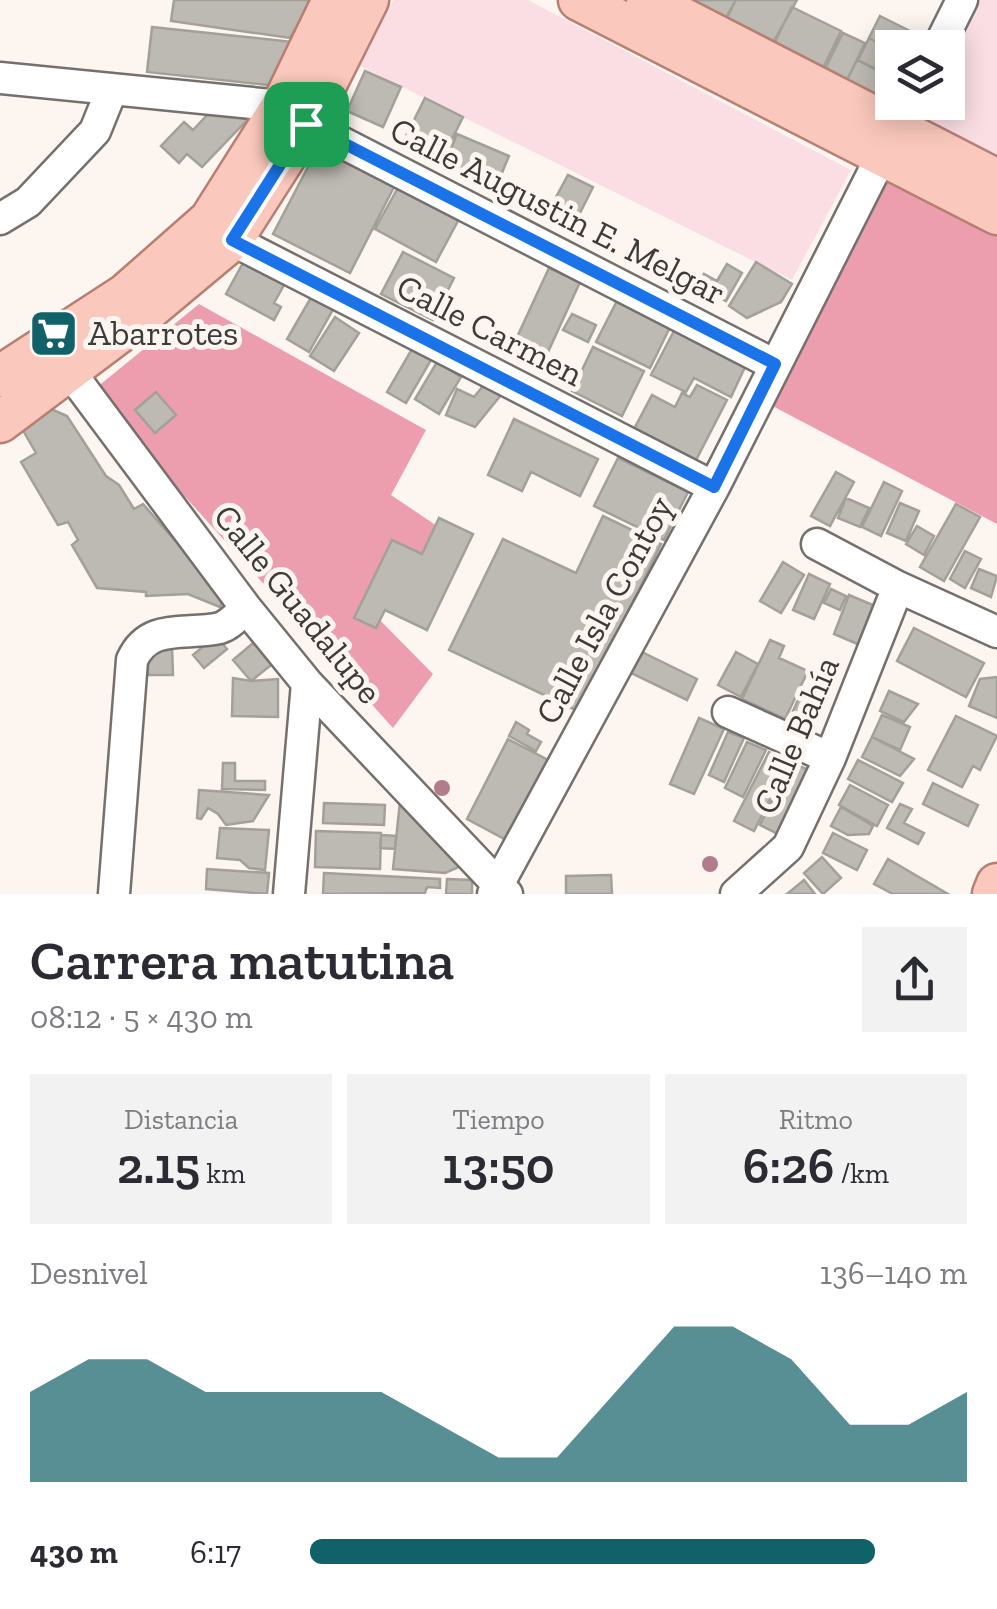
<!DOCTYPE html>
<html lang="es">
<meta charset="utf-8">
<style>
:root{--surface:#fff;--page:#f2f2f3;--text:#2b2b33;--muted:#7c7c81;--accent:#116168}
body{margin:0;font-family:"Zilla Slab",serif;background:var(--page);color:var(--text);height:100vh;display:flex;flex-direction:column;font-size:38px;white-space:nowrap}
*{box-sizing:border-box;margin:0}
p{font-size:32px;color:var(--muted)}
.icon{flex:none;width:55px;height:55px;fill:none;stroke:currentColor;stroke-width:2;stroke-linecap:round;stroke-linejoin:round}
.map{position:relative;height:894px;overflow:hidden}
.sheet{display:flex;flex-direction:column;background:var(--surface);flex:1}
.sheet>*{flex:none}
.fabs{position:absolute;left:875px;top:30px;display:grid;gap:20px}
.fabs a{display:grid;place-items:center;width:90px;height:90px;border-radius:0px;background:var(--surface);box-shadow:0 5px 25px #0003;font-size:50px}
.pin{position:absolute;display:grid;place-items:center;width:85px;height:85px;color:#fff;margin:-42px;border-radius:20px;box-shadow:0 5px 15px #0006}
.round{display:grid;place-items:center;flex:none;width:105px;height:105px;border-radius:0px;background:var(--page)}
.headline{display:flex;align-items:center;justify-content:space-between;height:170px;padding:0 30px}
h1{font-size:55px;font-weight:600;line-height:75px}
.figures{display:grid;grid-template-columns:repeat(3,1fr);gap:15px;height:170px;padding:10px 30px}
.figures div{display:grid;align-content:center;border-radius:0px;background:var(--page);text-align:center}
.figures b{font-size:50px;font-weight:600}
.figures small{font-size:28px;font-weight:400}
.figures p{font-size:28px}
.chart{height:280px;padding:20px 30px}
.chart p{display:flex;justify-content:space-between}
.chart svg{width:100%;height:180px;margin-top:10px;fill:var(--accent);opacity:.7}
ul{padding:0 30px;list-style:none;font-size:32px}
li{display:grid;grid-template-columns:160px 120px 1fr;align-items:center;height:75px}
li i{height:25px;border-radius:12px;background:var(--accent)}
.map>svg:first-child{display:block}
.green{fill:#fadee4}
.forest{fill:#ec9eaf}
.building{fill:#bdbab3;stroke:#a3a09a;stroke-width:2.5}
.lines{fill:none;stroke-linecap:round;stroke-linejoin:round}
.minor-casing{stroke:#75706b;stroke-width:35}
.major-casing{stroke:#b67f72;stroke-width:45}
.minor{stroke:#fff;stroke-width:30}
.major{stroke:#fac8bc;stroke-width:40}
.tree{fill:#b27d8b}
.route-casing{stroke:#fff;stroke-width:20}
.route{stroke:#1a73e8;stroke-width:12}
.labels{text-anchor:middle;stroke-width:10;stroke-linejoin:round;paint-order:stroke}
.street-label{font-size:35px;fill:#3d3b39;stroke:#fdf6f0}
.poi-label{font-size:35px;fill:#3d3b39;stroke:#fdf6f0;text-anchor:start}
</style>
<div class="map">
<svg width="997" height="894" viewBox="0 0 997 894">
<rect width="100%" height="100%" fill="#fdf6f0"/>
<path class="green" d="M393,0H528L851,170L792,280L360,66Z
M977,0H997V231L885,175L924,103L948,102V57Z"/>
<path class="forest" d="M885,175L997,231V524L763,401Z
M199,304L426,430L391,495L449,534L368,608L433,674L393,728L91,392Z"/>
<path class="building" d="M174,0H312L290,38L171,21Z
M685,0H736L724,21Z
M736,0H797L771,46L725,21Z
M792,7L841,31L822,70L773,46Z
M880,16L918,35L912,48L892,50L869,38Z
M152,27L293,42L277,86L147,72Z
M843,33L865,43L846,82L824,71Z
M869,38L892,50V77L858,60Z
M857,60L892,78L884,102L846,82Z
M365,71L401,87L383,127L347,111Z
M425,98L463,117L442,159L404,140Z
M209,113L248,119L202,167L187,154L179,163L161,146L184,122L193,130Z
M457,134L509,156L496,187L444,165Z
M320,144L396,183L350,273L273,234Z
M568,175L593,187L575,223L549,210Z
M399,186L459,219L436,262L375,229Z
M403,252L454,278L433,320L381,294Z
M756,262L792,284L781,302L747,318L729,306Z
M243,263L284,285L274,303L281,307L274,320L226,294Z
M727,264L742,273L726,301L697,286L704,274L717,281Z
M549,268L580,282L543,363L512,348Z
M313,294L335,306L309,352L287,339Z
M618,299L671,325L650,368L596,342Z
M572,314L596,325L588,342L563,330Z
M335,317L359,333L334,371L310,356Z
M674,331L745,367L731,397L694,378L686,392L651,375Z
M593,347L644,371L622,416L572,391Z
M412,349L431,360L406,403L387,392Z
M437,362L461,377L439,414L415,399Z
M697,385L727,400L695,462L633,431L652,395L675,407L682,393L690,397Z
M483,386L501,395L475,427L446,415L457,389L474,397Z
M156,392L176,415L155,433L135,410Z
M51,409L67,416L106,476L119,485L134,509L143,504L224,597L220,607L188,594L146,596V592L97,588L72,545L78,540L68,522L58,525L21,462L36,453L21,427Z
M514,419L598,459L580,496L531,472L522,491L488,475Z
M618,458L688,492L664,540L594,506Z
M836,472L854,482L830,526L811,516Z
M884,482L902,491L881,536L862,527Z
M846,498L869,508L860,527L838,518Z
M900,503L919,511L906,541L887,533Z
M956,504L980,517L944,581L920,567Z
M603,516L661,544L580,712L449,650L503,539L576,573Z
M439,518L473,534L427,630L385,610L376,628L354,618L392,540L422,554Z
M917,526L934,536L924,555L906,544Z
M965,551L981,559L965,588L950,579Z
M783,562L804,575L781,613L760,601Z
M979,569L997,576L991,597L971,588Z
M809,574L830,584L814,619L793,610Z
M831,589L846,596L840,610L824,603Z
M849,595L875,606L860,645L834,634Z
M914,628L984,663L966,697L897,661Z
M216,636L227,649L204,668L193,655Z
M258,639L276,661L251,681L233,660Z
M770,640L784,646L779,658L808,671L785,719L742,699Z
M159,646H172L173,675H148V662Z
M642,652L697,679L687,700L631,673Z
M736,652L758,664L741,697L718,685Z
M997,677V718L969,706L980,679Z
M233,678L251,681L278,679V717L232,716Z
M803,689L822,698L807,729L789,720Z
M889,691L918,704L904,722L880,711Z
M882,715L910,727L900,750L872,737Z
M956,716L997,736L980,770L973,766L962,787L928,770Z
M699,718L724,729L694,794L670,784Z
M516,722L529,730L527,734L541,742L536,751L509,736Z
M728,732L744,738L724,782L709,775Z
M872,737L914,759L900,776L862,757Z
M508,739L552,762L510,842L467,819Z
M747,742L766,750L743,797L725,788Z
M769,752L789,762L754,831L734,821Z
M858,760L903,783L892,802L848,779Z
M791,762L813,772L782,836L760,825Z
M223,763H235V781H265V790L222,789Z
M933,783L978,805L968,826L923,804Z
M850,785L888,805L877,826L839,805Z
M199,790L269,795L253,821L226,825L218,814L208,808L201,819L197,818Z
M400,801L461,866L445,873L393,869Z
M324,803L385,805L384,825L323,823Z
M900,804L912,809L904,823L924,833L918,844L887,828Z
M841,807L873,826L869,834L848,835L831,826Z
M220,828L269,830L265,870L249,868L240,860L217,858Z
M316,831L381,833L380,869L315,867Z
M833,833L867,850L857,870L823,853Z
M381,835L396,836L395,849L380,848Z
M822,857L841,878L823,894L804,873Z
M888,859L948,894H893L874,884Z
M207,869L269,873L267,894L206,889Z
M324,873L440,879V888L427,887L425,893L323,894Z
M611,875L612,894H566V876Z
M447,879L472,880V894H446Z
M804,880L815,894H787Z"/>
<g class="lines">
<defs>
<path id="minor" d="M938,48L962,0
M0,78L282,106L306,124L775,365
M0,219L28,202L95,131L112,89
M232,240L714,487
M58,356L246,608L307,683L507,894
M817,544L898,587L997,632
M728,712L830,758
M114,894L132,660C149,622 186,636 220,628C230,625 238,615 246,608
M289,894L307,683
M493,894L714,487L909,102
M736,894L788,847L830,758L898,587"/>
<path id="major" d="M579,0L997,214
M647,0L997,180
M0,376L126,294L210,220L282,106L333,0
M0,422L141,316L232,240L306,124L368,0
M993,894L997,884"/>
</defs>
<use href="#minor" class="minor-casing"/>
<use href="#major" class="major-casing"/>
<use href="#minor" class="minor"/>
<use href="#major" class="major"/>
</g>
<g class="tree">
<circle cx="442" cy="788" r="8"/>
<circle cx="710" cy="864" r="8"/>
</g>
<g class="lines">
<defs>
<path id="route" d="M306,124L775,364L714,487L232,240Z"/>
</defs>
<use href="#route" class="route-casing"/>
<use href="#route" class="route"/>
</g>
<defs>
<symbol id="supermarket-square" viewBox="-11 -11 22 22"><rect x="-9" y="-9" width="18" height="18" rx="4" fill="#116168" stroke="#fdf6f0"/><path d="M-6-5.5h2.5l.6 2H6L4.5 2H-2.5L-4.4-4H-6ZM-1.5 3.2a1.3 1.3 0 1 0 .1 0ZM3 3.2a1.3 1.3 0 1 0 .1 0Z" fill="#fff"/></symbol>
</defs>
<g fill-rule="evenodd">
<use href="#supermarket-square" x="26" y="306" width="55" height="55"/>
</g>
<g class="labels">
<g class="street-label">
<text transform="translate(558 211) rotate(27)" y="12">Calle Augustin E. Melgar</text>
<text transform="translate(490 330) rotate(27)" y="12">Calle Carmen</text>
<text transform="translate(298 604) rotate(51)" y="12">Calle Guadalupe</text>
<text transform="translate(604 610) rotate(-62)" y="12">Calle Isla Contoy</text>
<text transform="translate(796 735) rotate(-67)" y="12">Calle Bahía</text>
</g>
<g class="poi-label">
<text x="88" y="345">Abarrotes</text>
</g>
</g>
</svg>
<div class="fabs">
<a><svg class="icon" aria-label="layers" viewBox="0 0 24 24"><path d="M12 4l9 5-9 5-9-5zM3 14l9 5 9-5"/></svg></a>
</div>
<div class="pin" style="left:306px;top:124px;background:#1e9e55"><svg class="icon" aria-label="arrive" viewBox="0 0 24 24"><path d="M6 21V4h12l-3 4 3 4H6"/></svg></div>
</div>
<section class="sheet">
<div class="headline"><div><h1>Carrera matutina</h1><p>08:12 · 5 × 430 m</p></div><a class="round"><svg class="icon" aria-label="share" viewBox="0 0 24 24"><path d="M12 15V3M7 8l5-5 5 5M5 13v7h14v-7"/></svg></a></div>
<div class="figures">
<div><p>Distancia</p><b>2.15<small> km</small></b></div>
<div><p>Tiempo</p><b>13:50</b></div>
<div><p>Ritmo</p><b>6:26<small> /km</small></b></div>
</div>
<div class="chart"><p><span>Desnivel</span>136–140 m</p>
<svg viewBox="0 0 160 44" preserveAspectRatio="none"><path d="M0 44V22L10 14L20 14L30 22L40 22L50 22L60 22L70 30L80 38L90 38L100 22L110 6L120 6L130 14L140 30L150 30L160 22V44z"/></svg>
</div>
<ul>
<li><b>430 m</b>6:17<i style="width:86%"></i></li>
</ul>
</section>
